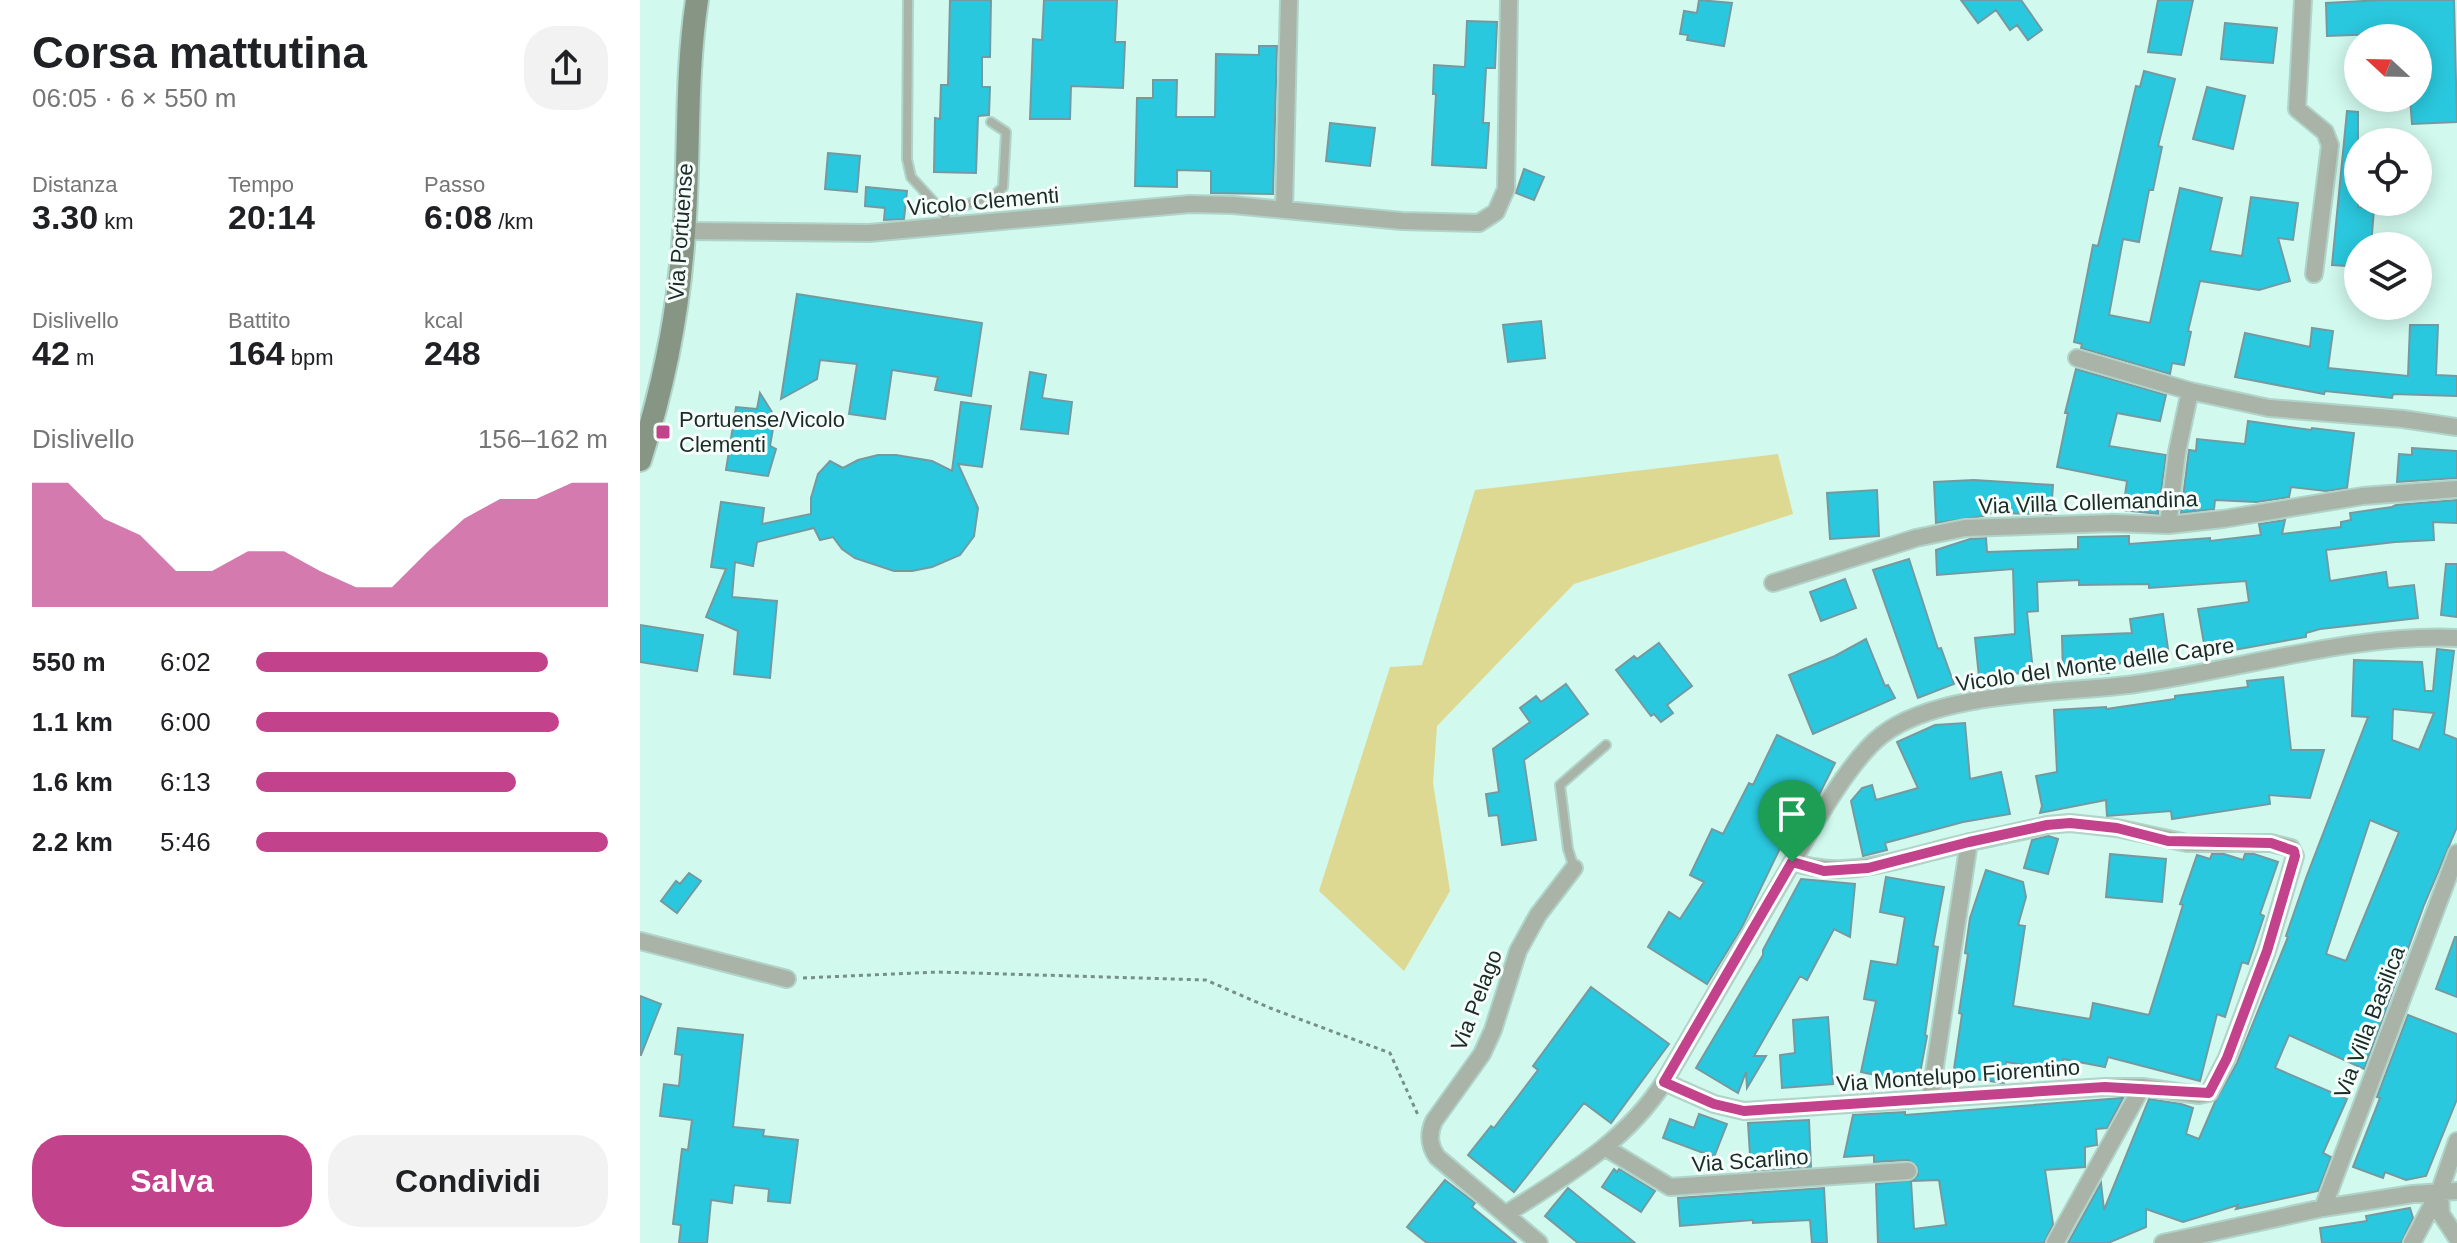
<!DOCTYPE html>
<html lang="it">
<meta charset="utf-8">
<style>
:root{--surface:#fff;--page:#f2f2f2;--text:#202124;--muted:#757577;--accent:#c3428c}
body{margin:0;font-family:Helvetica,sans-serif;background:var(--page);color:var(--text);height:100vh;display:flex;flex-direction:column;font-size:30px;white-space:nowrap}
*{box-sizing:border-box;margin:0}
p{font-size:26px;color:var(--muted)}
.icon{flex:none;width:44px;height:44px;fill:none;stroke:currentColor;stroke-width:2;stroke-linecap:round;stroke-linejoin:round}
.map{position:relative;flex:1;overflow:hidden}
.side{display:flex;flex-direction:column;background:var(--surface);width:640px}
.side>*{flex:none}
.needle{width:52px;rotate:292deg}
.controls{position:absolute;left:1704px;top:24px;display:grid;gap:16px}
.controls a{display:grid;place-items:center;width:88px;height:88px;border-radius:50%;background:var(--surface);box-shadow:0 4px 20px #0003;font-size:40px}
.pin{position:absolute;display:grid;place-items:center;width:68px;height:68px;color:#fff;margin:-82px -34px;border-radius:50% 50% 50% 0;rotate:-45deg;box-shadow:0 0 8px #0007}
.pin .icon{rotate:45deg}
.round{display:grid;place-items:center;flex:none;width:84px;height:84px;border-radius:32px;background:var(--page)}
.headline{display:flex;align-items:center;justify-content:space-between;height:136px;padding:0 32px}
h1{font-size:44px;font-weight:700;line-height:60px}
.metrics{display:grid;grid-template-columns:repeat(3,1fr);gap:12px;height:136px;padding:8px 32px}
.metrics div{display:grid;align-content:center}
.metrics b{font-size:34px;font-weight:700}
.metrics small{font-size:22px;font-weight:400}
.metrics p{font-size:22px}
.chart{height:224px;padding:16px 32px}
.chart p{display:flex;justify-content:space-between}
.chart svg{width:100%;height:144px;margin-top:8px;fill:var(--accent);opacity:.7}
.action{display:flex;gap:16px;margin-top:auto;padding:16px 32px}
.action a{flex:1;height:92px;border-radius:32px;background:var(--accent);color:#fff;font-size:32px;font-weight:700;line-height:92px;text-align:center}
.action a+a{background:var(--page);color:var(--text)}
ul{padding:0 32px;list-style:none;font-size:26px}
li{display:grid;grid-template-columns:128px 96px 1fr;align-items:center;height:60px}
li i{height:20px;border-radius:10px;background:var(--accent)}
main{display:flex;flex:1;min-height:0}
.map>svg:first-child{display:block}
.green{fill:#ddd993}
.building{fill:#2ac8de;stroke:#749aa1;stroke-width:2;fill-rule:evenodd}
.lines{fill:none;stroke-linecap:round;stroke-linejoin:round}
.service-casing{stroke:#b0d4c9;stroke-width:12}
.minor-casing{stroke:#b0d4c9;stroke-width:20}
.secondary-casing{stroke:#b0d4c9;stroke-width:26}
.path{stroke:#759088;stroke-width:3;stroke-dasharray:4 4;stroke-linecap:butt}
.service{stroke:#a9b3a7;stroke-width:8}
.minor{stroke:#a9b3a7;stroke-width:16}
.secondary{stroke:#879584;stroke-width:22}
.route-casing{stroke:#fff;stroke-width:16}
.route{stroke:#c3428c;stroke-width:10}
.poi-dot{fill:#c3428c;stroke:#f6fefb;stroke-width:3}
.labels{text-anchor:middle;stroke-width:6;stroke-linejoin:round;paint-order:stroke}
.street-label{font-size:22px;fill:#1c2b27;stroke:#f6fefb}
.poi-label{font-size:22px;fill:#1c2b27;stroke:#f6fefb;text-anchor:start}
</style>
<main>
<section class="side">
<div class="headline"><div><h1>Corsa mattutina</h1><p>06:05 · 6 × 550 m</p></div><a class="round"><svg class="icon" aria-label="share" viewBox="0 0 24 24"><path d="M12 15V3M7 8l5-5 5 5M5 13v7h14v-7"/></svg></a></div>
<div class="metrics">
<div><p>Distanza</p><b>3.30<small> km</small></b></div>
<div><p>Tempo</p><b>20:14</b></div>
<div><p>Passo</p><b>6:08<small> /km</small></b></div>
</div>
<div class="metrics">
<div><p>Dislivello</p><b>42<small> m</small></b></div>
<div><p>Battito</p><b>164<small> bpm</small></b></div>
<div><p>kcal</p><b>248</b></div>
</div>
<div class="chart"><p><span>Dislivello</span>156–162 m</p>
<svg viewBox="0 0 160 44" preserveAspectRatio="none"><path d="M0 44V6L10 6L20 17L30 22L40 33L50 33L60 27L70 27L80 33L90 38L100 38L110 27L120 17L130 11L140 11L150 6L160 6V44z"/></svg>
</div>
<ul>
<li><b>550 m</b>6:02<i style="width:83%"></i></li>
<li><b>1.1 km</b>6:00<i style="width:86%"></i></li>
<li><b>1.6 km</b>6:13<i style="width:74%"></i></li>
<li><b>2.2 km</b>5:46<i style="width:100%"></i></li>
</ul>
<div class="action"><a>Salva</a><a>Condividi</a></div>
</section>
<div class="map">
<svg width="1817" height="1243" viewBox="0 0 1817 1243">
<rect width="100%" height="100%" fill="#d1f9ed"/>
<path class="green" d="M1138,454L1153,514L934,584L797,726L793,783L810,891L764,971L679,891L750,667L782,665L835,490Z"/>
<path class="building" d="M310,0H351L350,57H342V87H350L349,115L338,116L336,173L294,172L295,118L300,119L301,85H308Z
M404,0H477L475,42H485L483,88L431,86L430,119H390L393,39L402,40Z
M1059,0L1092,3L1084,46L1047,40L1048,35L1040,34L1044,11L1057,13Z
M1321,0H1381L1402,30L1388,40L1377,25L1370,30L1356,10L1338,23Z
M1518,0H1553L1541,55L1508,52Z
M1741,0H1814L1817,122L1772,124L1770,98H1778V38H1768L1767,33L1687,36L1686,3Z
M827,21L857,22L855,68H846L843,123H849L846,168L792,165L796,94H793L794,65L825,67Z
M1585,23L1637,28L1633,63L1581,59Z
M619,46H637L633,194L571,193V171L537,170V187L495,186L497,98H513V80H537L536,117H575L576,54L619,55Z
M1504,71L1535,79L1518,146L1522,147L1513,190H1509L1499,242L1483,239L1469,315L1510,323L1540,188L1582,198L1570,251L1602,256L1611,197L1658,203L1653,240L1638,238L1650,281L1619,290L1560,281L1548,331L1551,332L1544,365L1532,363L1530,374L1441,348L1442,344L1434,342L1453,245L1458,246L1496,86L1500,87Z
M1567,87L1605,96L1593,149L1553,139Z
M1707,111L1718,112V207L1734,209L1731,246H1718V261H1708L1707,266L1692,265Z
M690,123L735,128L730,166L686,161Z
M188,153L220,156L217,192L185,189Z
M884,169L904,177L894,200L876,193Z
M226,187L267,191L264,219L244,220L245,208L225,206Z
M157,294L342,323L331,396L295,390L298,377L252,370L245,419L209,414L217,364L180,360L177,379L141,399Z
M901,321L905,358L868,362L863,325Z
M1770,325H1798L1796,375L1817,376V396L1753,394L1752,398L1685,391L1684,394L1595,377L1605,333L1670,347L1672,328L1693,331L1688,368L1768,376Z
M1436,369L1526,395L1520,421L1477,413L1469,446L1526,455L1518,514L1483,510L1487,481L1417,467L1428,413H1425Z
M390,372L406,375L402,398L432,402L428,434L381,429Z
M120,393L135,417L130,446L136,449L128,476L86,470L96,407L117,409Z
M321,402L351,406L342,467L318,464L338,508L334,536L320,555L292,567L272,571H254L215,558L202,549L193,537L180,540L174,528L117,542L113,566L95,562L92,597L137,601L130,678L94,674L98,631L66,617L86,569L71,567L81,502L124,508L122,524L171,514V498L178,474L190,461L203,468L218,460L238,455H256L292,461L312,471Z
M1608,421L1671,430L1672,428L1714,433L1707,488L1686,491L1651,487L1649,497L1616,502L1575,500L1574,509L1541,513L1549,450L1556,451L1557,439L1605,444Z
M1772,448L1817,451V478L1757,482L1759,454L1772,455Z
M1334,480L1413,485L1411,514L1344,513V516L1296,523L1294,482Z
M1237,490L1239,536L1190,539L1187,493Z
M1817,500V523L1793,522L1794,540L1755,542L1686,550L1690,581L1746,572L1748,588L1774,585L1778,618L1680,629L1666,633V637L1566,655L1558,609L1609,602L1606,581L1509,588V584L1439,585V580L1397,582L1398,611L1387,612L1393,672L1339,677L1335,638L1375,634L1373,569L1297,575L1296,550L1330,539L1346,538L1347,552L1438,549V537L1489,536V544L1570,538V541L1621,535L1619,524L1645,520L1642,534L1701,527V522L1711,520L1710,513L1752,507L1756,505Z
M1269,559L1298,649L1301,648L1314,684L1278,698L1233,570Z
M1806,564H1817V617L1801,615Z
M1205,579L1216,608L1181,621L1170,592Z
M1523,614L1529,656L1469,665V673L1423,675L1422,636L1492,633L1490,619Z
M0,625L63,635L57,671L0,662Z
M1226,639L1245,686L1248,685L1255,698L1173,734L1149,675L1195,656Z
M1019,643L1052,686L1027,705L1033,713L1021,722L1014,714L1011,716L976,670L994,656L997,659Z
M1797,649L1814,651L1804,734L1817,739V827L1784,905L1724,1069L1649,1035L1635,1068L1707,1099L1683,1153L1691,1157L1678,1191L1596,1209L1598,1205L1543,1222L1506,1209V1227L1468,1243H1428L1461,1183L1464,1210L1509,1099L1541,1104L1553,1108L1546,1134L1559,1139L1575,1102L1597,1063L1648,937L1646,936L1666,878L1728,717L1712,716L1714,660L1782,662L1785,691H1793ZM1753,709L1794,713L1779,750L1752,740ZM1730,820L1759,832L1706,961L1686,954Z
M1643,677L1651,750H1684L1670,798L1629,795L1630,804L1532,819L1531,811L1467,816L1466,800L1400,813L1402,806L1396,776L1417,772L1414,710L1466,707V709L1535,699V696L1608,687L1607,681Z
M926,684L948,714L884,760L896,840L862,845L858,815L849,816L846,794L859,792L853,749L890,722L880,708L896,696L901,702Z
M1325,723L1330,779L1361,772L1370,814L1323,822L1245,843L1247,850L1223,856L1211,801L1222,788L1232,785L1236,800L1278,788L1257,742L1295,725Z
M1137,735L1195,763L1179,795L1173,793L1148,842L1144,840L1102,927L1067,984L1008,947L1029,912L1040,919L1064,882L1050,875L1072,829L1083,834L1109,783L1113,785Z
M1408,836L1418,839L1408,874L1384,868L1392,840Z
M1470,854L1526,859L1522,902L1466,897Z
M1572,854H1584L1603,860L1605,854H1614L1638,862L1620,914L1624,916L1608,964L1602,962L1585,1017L1577,1014L1560,1081L1468,1057L1465,1067L1423,1059L1421,1071L1366,1062L1364,1083L1313,1076L1322,1014L1319,1013L1328,954L1325,953L1330,918L1346,870L1383,882L1386,897L1378,925L1385,926L1373,1006L1450,1019L1453,1003L1509,1015L1543,905L1540,904L1557,855L1570,859Z
M49,873L61,881L37,913L21,901L36,881L40,884Z
M1246,877L1304,887L1293,946L1298,947L1285,1035L1287,1036L1278,1084L1221,1072L1236,1001L1224,999L1231,961L1257,965L1265,917L1240,912Z
M1161,879L1215,884L1210,937L1194,929L1167,980L1160,976L1114,1056H1126L1107,1088L1106,1072L1098,1093L1056,1068L1123,955V950Z
M1815,937H1817V997L1796,989Z
M951,987L1029,1044L971,1123L944,1103L874,1192L828,1155L851,1126L854,1128L898,1070L893,1066Z
M0,996L21,1004L1,1055H0Z
M1768,1015L1817,1034V1099L1786,1176L1766,1180L1745,1172L1743,1178L1713,1167L1740,1098L1737,1097Z
M1188,1017L1193,1084L1142,1088L1140,1055L1155,1053L1153,1020Z
M38,1028L103,1035L93,1127L124,1130L123,1136L158,1140L150,1203L128,1201L129,1189L94,1185L92,1203L71,1200L67,1243H39L41,1225L33,1224L42,1149L48,1150L52,1120L20,1116L24,1084L39,1086L42,1055L35,1054Z
M1483,1098L1467,1128L1456,1129L1457,1145L1445,1147V1167L1405,1170L1413,1224L1404,1243H1238L1236,1184L1273,1180L1278,1175L1277,1166L1268,1160L1234,1162V1155L1204,1157L1213,1115L1265,1112V1115ZM1299,1180L1306,1225L1274,1229L1271,1181Z
M1059,1114L1087,1124L1074,1157L1023,1138L1030,1119L1054,1128Z
M1169,1120L1171,1167L1111,1171L1108,1123Z
M974,1169L977,1172L979,1169L1015,1191L1001,1212L962,1187Z
M805,1180L835,1203L832,1207L876,1243H787L767,1227Z
M928,1188L995,1243H938L905,1216Z
M1184,1188L1187,1243H1172L1170,1220L1113,1223V1220L1040,1226L1038,1198Z
M1770,1208L1773,1218L1761,1243H1682L1680,1228L1727,1221L1726,1216Z"/>
<g class="lines">
<defs>
<path id="service" d="M268,0L267,159L271,177L304,213L308,225
M304,213L356,194L363,187L366,132L351,122
M934,868L928,849L920,785L966,745"/>
<path id="minor" d="M1663,0L1657,109L1685,132L1690,145L1674,274
M644,210L649,0
M44,231L229,233L550,204L593,205L762,221L839,223L856,212L866,189L869,0
M1437,358L1550,391L1629,408L1763,419L1817,427
M1528,525L1537,452L1550,391
M1133,583L1276,538L1325,528L1473,523L1528,525L1583,519L1723,496L1817,489
M0,941L147,979
M1024,1082L1074,1104L1104,1111L1465,1087H1502L1559,1095L1569,1093L1587,1058L1627,951L1655,856L1651,848L1631,843H1547L1477,828L1430,823L1407,825C1375,833 1342,839 1310,847C1256,860 1207,880 1152,862
M1290,1099L1329,842
M966,1148L1030,1187L1268,1171
M1800,1192L1801,1214L1817,1238
M1683,1208L1817,853
M866,1214C925,1176 985,1143 1024,1082C1065,1012 1105,943 1146,873C1168,835 1208,761 1242,735C1301,690 1423,694 1495,684C1599,670 1713,633 1817,638
M899,1243L797,1157C789,1145 788,1134 794,1121L842,1054L853,1030L878,951L898,915L934,868
M1415,1243L1502,1087
M1523,1243L1683,1208L1773,1194L1817,1191
M1772,1243L1800,1190L1817,1141"/>
<path id="secondary" d="M0,460C24,386 39,309 44,232C50,154 45,79 57,0"/>
</defs>
<use href="#service" class="service-casing"/>
<use href="#minor" class="minor-casing"/>
<use href="#secondary" class="secondary-casing"/>
<path class="path" d="M163,978L298,972L566,980L630,1008L750,1053L778,1115"/>
<use href="#service" class="service"/>
<use href="#minor" class="minor"/>
<use href="#secondary" class="secondary"/>
</g>
<g class="lines">
<defs>
<path id="route" d="M1430,823L1477,828L1528,841L1631,843L1654,851L1655,856L1627,951L1587,1058L1569,1093L1465,1087L1104,1111L1074,1104L1024,1082L1152,862L1184,871L1228,868L1329,842L1407,825Z"/>
</defs>
<use href="#route" class="route-casing"/>
<use href="#route" class="route"/>
</g>
<rect class="poi-dot" x="15" y="424" width="16" height="16" rx="4"/>
<g class="labels">
<g class="street-label">
<text transform="translate(343 201) rotate(-5)" y="8">Vicolo Clementi</text>
<text transform="translate(40 232) rotate(-86)" y="8">Via Portuense</text>
<text transform="translate(1448 502) rotate(-2)" y="8">Via Villa Collemandina</text>
<text transform="translate(1455 664) rotate(-8)" y="8">Vicolo del Monte delle Capre</text>
<text transform="translate(836 1000) rotate(-69)" y="8">Via Pelago</text>
<text transform="translate(1729 1022) rotate(-69)" y="8">Via Villa Basilica</text>
<text transform="translate(1318 1075) rotate(-4)" y="8">Via Montelupo Fiorentino</text>
<text transform="translate(1110 1160) rotate(-4)" y="8">Via Scarlino</text>
</g>
<g class="poi-label">
<text x="39" y="427">Portuense/Vicolo<tspan x="39" dy="25">Clementi</tspan></text>
</g>
</g>
</svg>
<div class="controls">
<a><svg class="needle" viewBox="-14 -14 28 28"><path d="M0-13l5 13h-10z" fill="#e53935"/><path d="M0 13l5-13h-10z" fill="#757577"/></svg></a>
<a><svg class="icon" aria-label="locate" viewBox="0 0 24 24"><circle cx="12" cy="12" r="6"/><path d="M12 2v4M12 18v4M2 12h4M18 12h4"/></svg></a>
<a><svg class="icon" aria-label="layers" viewBox="0 0 24 24"><path d="M12 4l9 5-9 5-9-5zM3 14l9 5 9-5"/></svg></a>
</div>
<div class="pin" style="left:1152px;top:862px;background:#1e9e55"><svg class="icon" aria-label="arrive" viewBox="0 0 24 24"><path d="M6 21V4h12l-3 4 3 4H6"/></svg></div>
</div>
</main>
